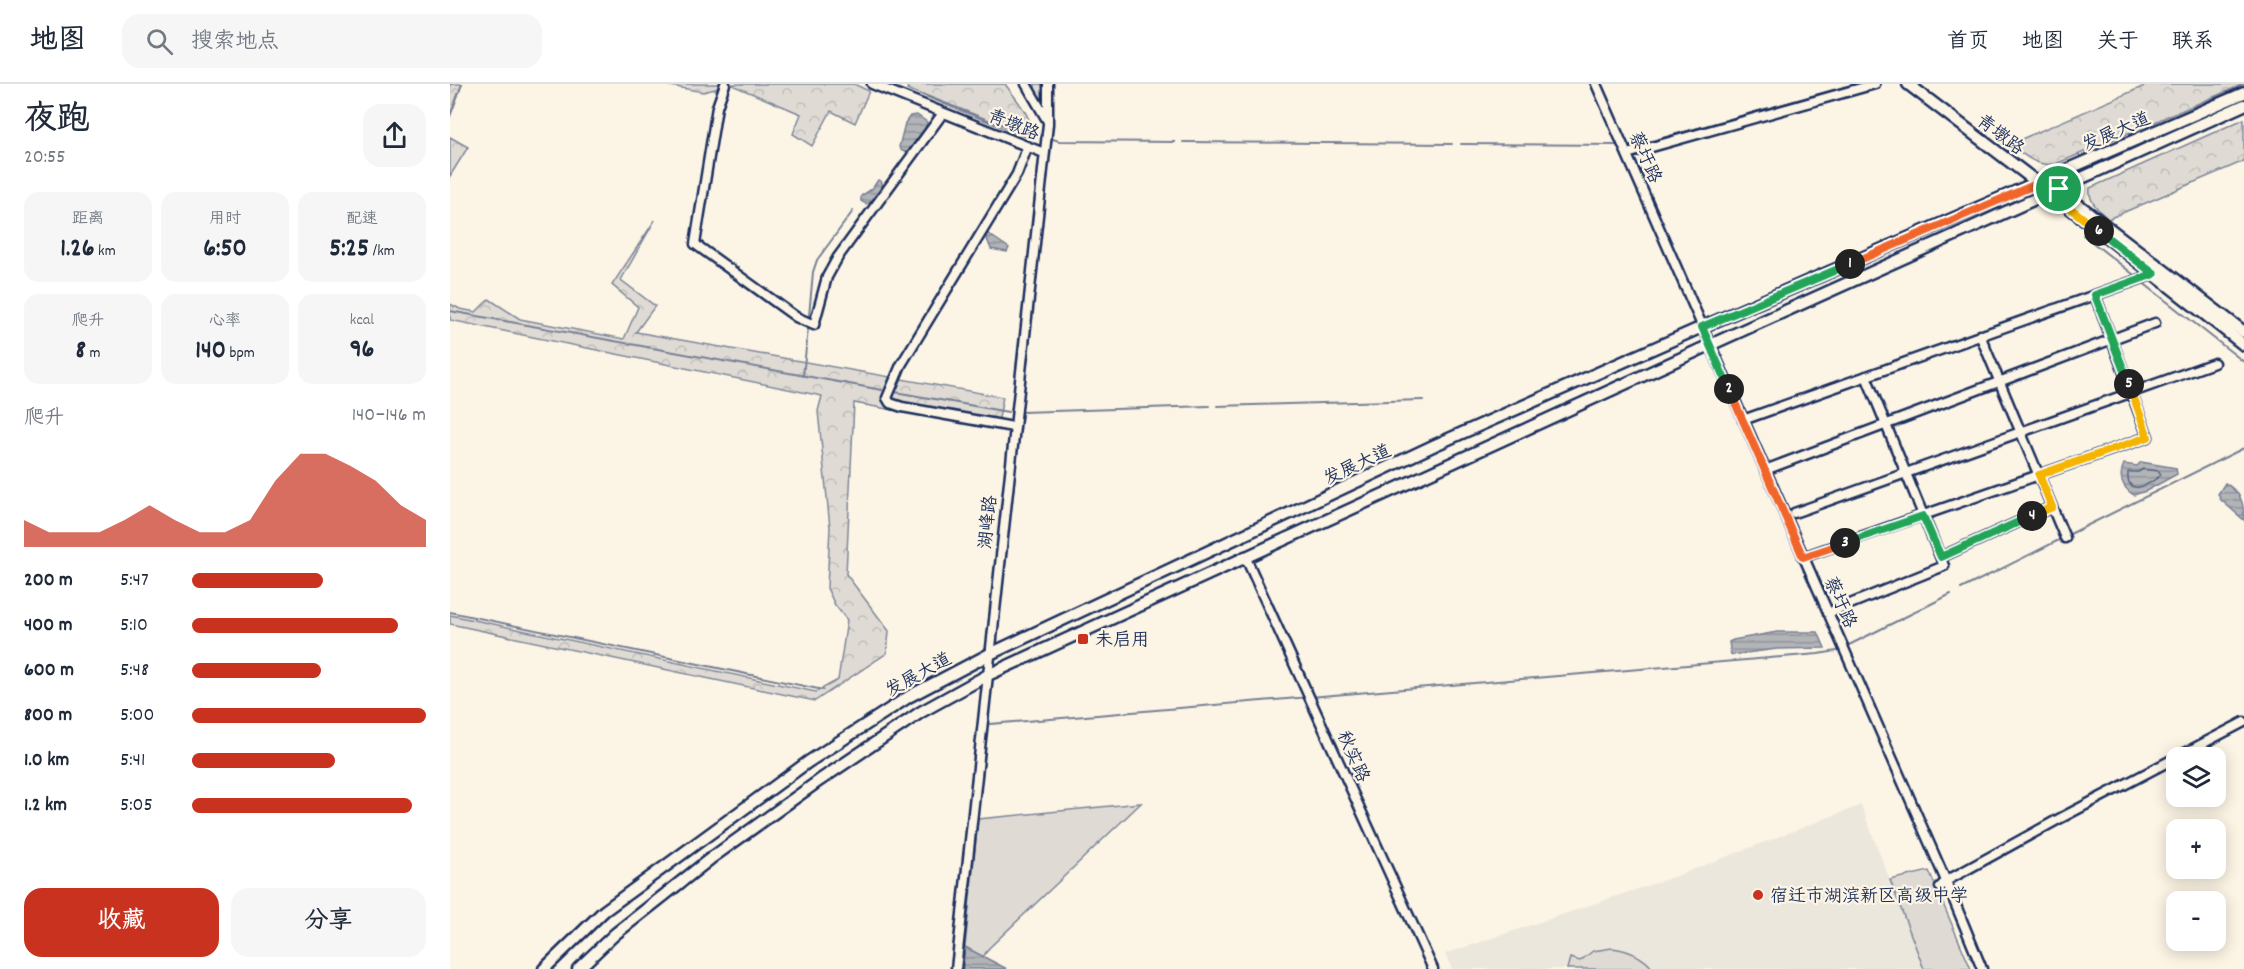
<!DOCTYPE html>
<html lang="zh">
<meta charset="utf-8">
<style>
:root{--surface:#fff;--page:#f6f6f7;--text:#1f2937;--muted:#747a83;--line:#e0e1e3;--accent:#c8321e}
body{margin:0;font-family:Dekko,"LXGW WenKai TC",sans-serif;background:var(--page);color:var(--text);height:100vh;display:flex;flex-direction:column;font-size:22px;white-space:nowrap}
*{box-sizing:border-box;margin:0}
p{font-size:20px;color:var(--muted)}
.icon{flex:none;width:33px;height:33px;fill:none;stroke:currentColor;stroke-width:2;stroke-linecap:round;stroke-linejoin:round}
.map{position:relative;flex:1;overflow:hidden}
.side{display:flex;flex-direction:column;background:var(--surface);width:450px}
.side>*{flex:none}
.buttons{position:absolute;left:1716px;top:663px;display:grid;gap:12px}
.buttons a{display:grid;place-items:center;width:60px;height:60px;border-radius:12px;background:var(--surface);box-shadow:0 3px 15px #0003;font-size:30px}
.pin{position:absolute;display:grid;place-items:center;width:51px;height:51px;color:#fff;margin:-26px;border:3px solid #fff;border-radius:50%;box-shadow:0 2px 6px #0007}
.km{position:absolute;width:30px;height:30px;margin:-15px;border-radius:50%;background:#222;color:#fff;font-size:16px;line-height:30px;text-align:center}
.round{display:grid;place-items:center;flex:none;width:63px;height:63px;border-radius:18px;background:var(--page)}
.headline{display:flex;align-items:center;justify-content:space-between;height:102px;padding:0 24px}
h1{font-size:33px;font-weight:800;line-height:45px}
.stats{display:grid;grid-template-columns:repeat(3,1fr);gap:9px;height:102px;padding:6px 24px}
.stats div{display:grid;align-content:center;border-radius:15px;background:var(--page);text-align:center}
.stats b{font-size:26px;font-weight:800}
.stats small{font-size:16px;font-weight:400}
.stats p{font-size:16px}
.chart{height:168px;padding:12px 24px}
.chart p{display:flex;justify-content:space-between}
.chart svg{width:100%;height:108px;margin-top:6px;fill:var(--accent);opacity:.7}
.button{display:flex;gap:12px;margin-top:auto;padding:12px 24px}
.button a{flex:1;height:69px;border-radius:18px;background:var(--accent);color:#fff;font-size:24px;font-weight:800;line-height:69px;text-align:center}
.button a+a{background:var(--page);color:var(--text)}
ul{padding:0 24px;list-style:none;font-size:20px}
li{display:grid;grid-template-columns:96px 72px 1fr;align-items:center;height:45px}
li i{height:15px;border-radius:8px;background:var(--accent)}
header{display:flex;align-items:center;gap:36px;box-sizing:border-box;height:84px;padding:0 30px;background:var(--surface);border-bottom:2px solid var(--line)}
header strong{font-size:28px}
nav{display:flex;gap:33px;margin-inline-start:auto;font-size:21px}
.search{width:420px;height:54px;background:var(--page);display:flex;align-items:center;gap:15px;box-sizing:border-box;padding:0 21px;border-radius:18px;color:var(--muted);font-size:22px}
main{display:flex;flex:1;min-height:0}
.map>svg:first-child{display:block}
.built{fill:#ece7dc}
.green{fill:#dfdbd4;stroke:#7d8599;stroke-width:1.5}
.forest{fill:url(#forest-crowns);stroke:#7d8599;stroke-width:1.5}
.water{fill:url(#water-rules);stroke:#767f94;stroke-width:1.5}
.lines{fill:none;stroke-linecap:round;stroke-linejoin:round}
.shore{stroke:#576482;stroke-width:1.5}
.stream{stroke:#767f94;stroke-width:2}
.minor-casing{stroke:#1b2f5e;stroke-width:13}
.major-casing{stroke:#1b2f5e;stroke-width:15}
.minor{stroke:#fcf5e5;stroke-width:8}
.major{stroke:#fcf5e5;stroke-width:10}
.split-1-casing{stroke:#fff;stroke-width:12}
.split-2-casing{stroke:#fff;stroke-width:12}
.split-3-casing{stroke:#fff;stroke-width:12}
.split-4-casing{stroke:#fff;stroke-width:12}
.split-5-casing{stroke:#fff;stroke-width:12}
.split-6-casing{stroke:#fff;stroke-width:12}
.split-7-casing{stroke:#fff;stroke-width:12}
.split-1{stroke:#f0652b;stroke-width:8}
.split-2{stroke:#22a559;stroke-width:8}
.split-3{stroke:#f0652b;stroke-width:8}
.split-4{stroke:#22a559;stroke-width:8}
.split-5{stroke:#f5b400;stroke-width:8}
.split-6{stroke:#22a559;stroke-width:8}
.split-7{stroke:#f5b400;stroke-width:8}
.poi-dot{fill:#c8321e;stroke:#fcf5e5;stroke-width:2}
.labels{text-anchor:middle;stroke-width:4.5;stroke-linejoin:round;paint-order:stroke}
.street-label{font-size:18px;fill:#1b2f5e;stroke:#fcf5e5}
.poi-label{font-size:18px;fill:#1b2f5e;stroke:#fcf5e5;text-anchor:start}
</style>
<header>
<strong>地图</strong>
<div class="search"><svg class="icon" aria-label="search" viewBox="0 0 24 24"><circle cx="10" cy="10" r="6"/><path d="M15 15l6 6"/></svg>搜索地点</div>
<nav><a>首页</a><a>地图</a><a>关于</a><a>联系</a></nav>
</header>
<main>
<section class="side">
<div class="headline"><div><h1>夜跑</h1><p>20:55</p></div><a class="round"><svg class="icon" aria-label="share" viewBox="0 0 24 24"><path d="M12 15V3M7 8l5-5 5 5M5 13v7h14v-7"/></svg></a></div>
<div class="stats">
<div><p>距离</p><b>1.26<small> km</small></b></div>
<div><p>用时</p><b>6:50</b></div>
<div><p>配速</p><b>5:25<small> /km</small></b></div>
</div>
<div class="stats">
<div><p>爬升</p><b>8<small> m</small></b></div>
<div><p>心率</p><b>140<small> bpm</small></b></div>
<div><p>kcal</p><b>96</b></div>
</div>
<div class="chart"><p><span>爬升</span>140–146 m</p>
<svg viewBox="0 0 160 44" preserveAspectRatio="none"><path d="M0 44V33L10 38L20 38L30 38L40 33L50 27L60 33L70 38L80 38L90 33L100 17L110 6L120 6L130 11L140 17L150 27L160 33V44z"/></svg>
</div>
<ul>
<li><b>200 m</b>5:47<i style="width:56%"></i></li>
<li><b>400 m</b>5:10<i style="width:88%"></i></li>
<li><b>600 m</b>5:48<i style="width:55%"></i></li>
<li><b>800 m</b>5:00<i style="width:100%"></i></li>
<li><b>1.0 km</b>5:41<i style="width:61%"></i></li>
<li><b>1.2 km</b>5:05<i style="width:94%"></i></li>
</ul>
<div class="button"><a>收藏</a><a>分享</a></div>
</section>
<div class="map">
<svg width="1794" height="885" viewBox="0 0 1794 885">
<defs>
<pattern id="forest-crowns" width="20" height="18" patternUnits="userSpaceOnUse" patternTransform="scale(1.5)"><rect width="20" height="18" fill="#dfdbd4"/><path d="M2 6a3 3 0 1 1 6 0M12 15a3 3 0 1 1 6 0" fill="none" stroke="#bfbcb8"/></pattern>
<pattern id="water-rules" width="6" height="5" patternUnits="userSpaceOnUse" patternTransform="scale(1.5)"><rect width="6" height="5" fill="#b2b4b8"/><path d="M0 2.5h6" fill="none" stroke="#909399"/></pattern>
</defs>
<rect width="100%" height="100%" fill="#fcf5e5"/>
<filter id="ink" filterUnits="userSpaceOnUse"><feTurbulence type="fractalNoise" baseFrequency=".0167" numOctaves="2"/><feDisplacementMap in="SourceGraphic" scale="12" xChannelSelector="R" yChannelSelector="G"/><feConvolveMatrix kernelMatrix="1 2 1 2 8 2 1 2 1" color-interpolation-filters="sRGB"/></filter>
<g filter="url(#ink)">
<path class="built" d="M1411,721L1474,885H1002L995,870L1226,792Z"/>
<path class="green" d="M585,0H596V25L585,7Z
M691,719L539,864L533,873L515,863L528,735Z
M1479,787L1521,885H1474L1440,796Z
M1162,864C1178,866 1192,871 1203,885H1117L1120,874L1130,877L1143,867Z"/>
<path class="forest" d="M0,0H12L0,33Z
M210,0H404L419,7L405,39L381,27L362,62L343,50L351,30L282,1L253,8Z
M459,0H555C568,18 584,34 583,56L457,5Z
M1699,0H1794L1606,80C1586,83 1575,72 1560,60Z
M1794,35V77L1658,135C1649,126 1638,118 1640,104Z
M0,53L18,63L0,92Z
M205,136L171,196L205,222L186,248L553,313L547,345L404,319L396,490L439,547L437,569L365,617L0,540V531L366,608L388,596L397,536L385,521L377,504L380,443L368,327L372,312L0,236V220L10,225L26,228L39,215L70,235L174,255L188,223L162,201Z"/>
<path class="water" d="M467,31L477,38L475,45L458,68L452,67L449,63L455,39L460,32Z
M428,96L431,97L433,101L421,118L416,120L411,117V112L422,105Z
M537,149L559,164L557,168L541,165L535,150Z
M1691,378L1726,384L1727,390L1696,407L1684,411C1672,404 1668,392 1674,380L1687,382Z
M1775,399C1791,409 1794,418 1794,436L1771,416L1768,410Z
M1327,548H1368L1375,564L1327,565L1281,571L1279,558L1283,556Z
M515,863L557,885H513Z"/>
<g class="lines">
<path class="shore" d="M1693,385L1709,387L1711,391C1700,400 1676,415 1678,388H1688Z"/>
<path class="stream" d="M474,11L543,38L589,51
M0,32L12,0
M603,55L609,57L725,58
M733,58L1002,60
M1011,60L1166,61
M1180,61L1191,60L1405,0
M1633,151L1688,194
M1692,198L1794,278
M0,227L432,306
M359,232L363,188L367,176L403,127
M353,292L358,245
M445,308L558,328
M767,322L973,316
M572,328L759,322
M1620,450L1794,364
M1511,505L1609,456
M0,528L373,606
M1399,561L1501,510
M540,640L1368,570L1387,567"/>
<defs>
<path id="minor" d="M275,0L267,23L245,160L346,233L364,241L377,193L388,173L493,29
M422,0L594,69
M576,0L597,36
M1146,0L1496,797L1532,885
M1177,70L1425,0
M1530,251L1615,454
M1293,336L1704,190
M563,343L452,323L440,319L437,314L451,281L567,90L577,64
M1315,386L1705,239
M1344,429L1764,279
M795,472L983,885
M1353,473L1698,353L1645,211
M1491,473L1602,423
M1378,529L1494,482L1416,292
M1490,803L1496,797L1607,736L1794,638
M506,885L598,40V0"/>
<path id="major" d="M1458,0L1588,99L1794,261
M1604,102L1794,248
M94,885L154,827L358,678L460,612L540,570L985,361L1252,243L1794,9
M128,885L165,850L260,775L370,696L471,628L538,591L1260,261L1794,21"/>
</defs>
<use href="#minor" class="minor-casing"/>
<use href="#major" class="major-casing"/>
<use href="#minor" class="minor"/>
<use href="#major" class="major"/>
</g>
</g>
<g class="lines" filter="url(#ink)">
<defs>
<path id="split-1" d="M1400,180L1596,96L1609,105"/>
<path id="split-2" d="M1279,305L1252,243L1400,180"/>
<path id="split-3" d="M1279,305L1353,473L1395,459"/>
<path id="split-4" d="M1395,459L1473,432L1491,473L1582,432"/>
<path id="split-5" d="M1582,432L1602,423L1589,391L1698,353L1679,300"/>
<path id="split-6" d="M1649,147L1704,190L1645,211L1679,300"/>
<path id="split-7" d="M1609,105L1600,108L1649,147"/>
</defs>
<use href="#split-1" class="split-1-casing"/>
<use href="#split-2" class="split-2-casing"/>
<use href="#split-3" class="split-3-casing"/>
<use href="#split-4" class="split-4-casing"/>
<use href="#split-5" class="split-5-casing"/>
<use href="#split-6" class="split-6-casing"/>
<use href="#split-7" class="split-7-casing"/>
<use href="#split-1" class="split-1"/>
<use href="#split-2" class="split-2"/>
<use href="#split-3" class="split-3"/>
<use href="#split-4" class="split-4"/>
<use href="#split-5" class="split-5"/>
<use href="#split-6" class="split-6"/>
<use href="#split-7" class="split-7"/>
</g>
<g class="poi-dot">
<rect x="627" y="549" width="12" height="12" rx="3"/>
<circle cx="1308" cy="811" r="6"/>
</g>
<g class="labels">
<g class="street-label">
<text transform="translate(564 40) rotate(22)" y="6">青墩路</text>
<text transform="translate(1666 47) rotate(-24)" y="6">发展大道</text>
<text transform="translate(1551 50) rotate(37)" y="6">青墩路</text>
<text transform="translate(1196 73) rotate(66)" y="6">蔡圩路</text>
<text transform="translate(907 380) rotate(-25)" y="6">发展大道</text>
<text transform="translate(537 438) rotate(-84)" y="6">湖峰路</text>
<text transform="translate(1391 518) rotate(66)" y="6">蔡圩路</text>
<text transform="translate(468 590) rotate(-29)" y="6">发展大道</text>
<text transform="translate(904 672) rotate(66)" y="6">秋实路</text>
</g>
<g class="poi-label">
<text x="645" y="561">未启用</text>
<text x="1320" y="817">宿迁市湖滨新区高级中学</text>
</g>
</g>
</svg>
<div class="buttons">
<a><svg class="icon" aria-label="layers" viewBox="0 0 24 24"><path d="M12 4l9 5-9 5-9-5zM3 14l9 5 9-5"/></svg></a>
<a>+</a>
<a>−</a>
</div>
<div class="pin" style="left:1609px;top:105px;background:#1e9e55"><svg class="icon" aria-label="arrive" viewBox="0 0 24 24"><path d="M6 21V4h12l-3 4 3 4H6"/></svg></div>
<b class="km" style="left:1400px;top:180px">1</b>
<b class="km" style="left:1279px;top:305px">2</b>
<b class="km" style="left:1395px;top:459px">3</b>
<b class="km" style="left:1582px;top:432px">4</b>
<b class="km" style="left:1679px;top:300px">5</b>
<b class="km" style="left:1649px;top:147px">6</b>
</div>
</main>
